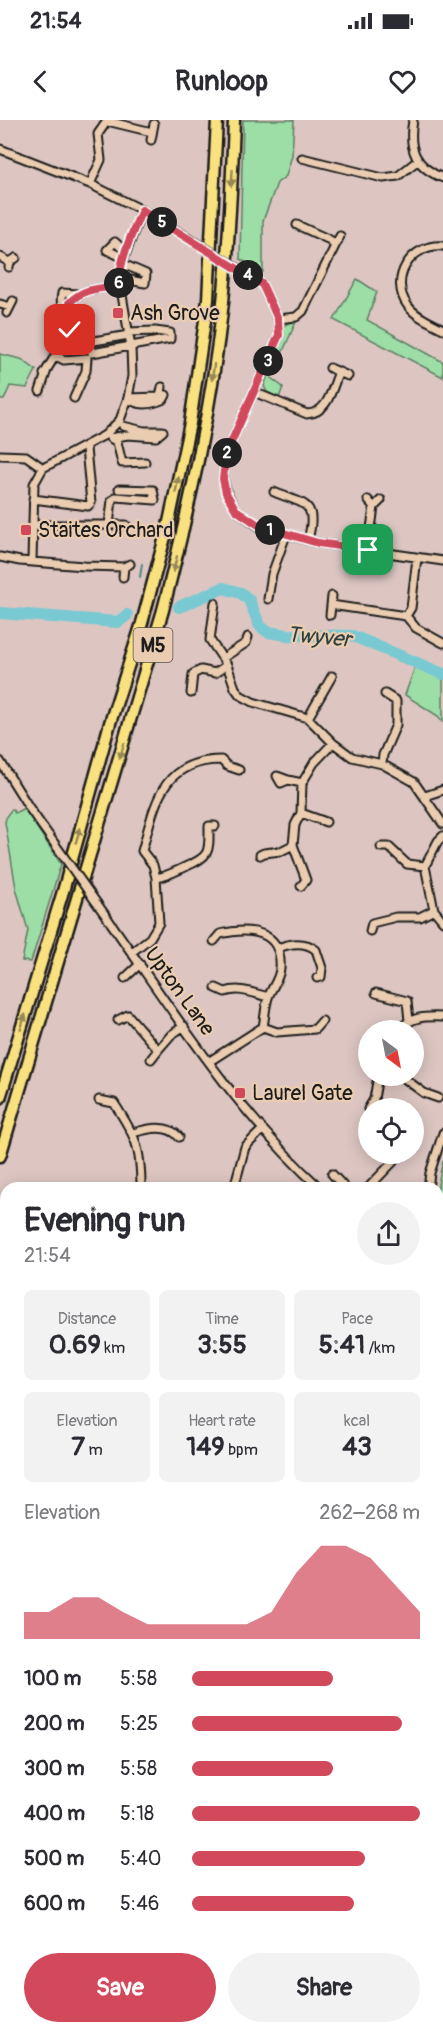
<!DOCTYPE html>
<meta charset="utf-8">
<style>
:root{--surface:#fff;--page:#f2f2f3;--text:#2b2b33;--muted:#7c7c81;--accent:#d1495b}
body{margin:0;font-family:Pangolin,sans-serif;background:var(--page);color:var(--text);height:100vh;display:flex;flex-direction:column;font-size:22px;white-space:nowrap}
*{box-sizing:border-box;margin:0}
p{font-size:20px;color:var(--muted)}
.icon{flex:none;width:33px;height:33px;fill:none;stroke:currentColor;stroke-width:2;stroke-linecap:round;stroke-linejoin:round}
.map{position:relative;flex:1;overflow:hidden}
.panel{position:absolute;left:0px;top:1062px;width:444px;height:852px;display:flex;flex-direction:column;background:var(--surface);border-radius:18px 18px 0 0;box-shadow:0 3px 15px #0003}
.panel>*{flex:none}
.needle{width:39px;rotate:148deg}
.controls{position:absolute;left:358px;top:900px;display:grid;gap:12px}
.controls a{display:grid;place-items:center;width:66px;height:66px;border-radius:50%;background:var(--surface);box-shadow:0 3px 15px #0003;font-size:30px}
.pin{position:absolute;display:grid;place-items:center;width:51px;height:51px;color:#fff;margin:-26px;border-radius:12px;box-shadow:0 3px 9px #0006}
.km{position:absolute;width:30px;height:30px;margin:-15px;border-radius:50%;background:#222;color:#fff;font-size:16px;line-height:30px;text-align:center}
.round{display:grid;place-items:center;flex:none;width:63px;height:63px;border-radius:32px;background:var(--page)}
.headline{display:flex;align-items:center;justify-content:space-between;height:102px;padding:0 24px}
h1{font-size:33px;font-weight:700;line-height:45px}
.metrics{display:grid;grid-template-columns:repeat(3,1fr);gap:9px;height:102px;padding:6px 24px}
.metrics div{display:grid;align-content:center;border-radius:9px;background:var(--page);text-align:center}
.metrics b{font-size:26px;font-weight:700}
.metrics small{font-size:16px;font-weight:400}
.metrics p{font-size:16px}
.chart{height:168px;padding:12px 24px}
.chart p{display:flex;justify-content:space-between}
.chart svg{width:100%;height:108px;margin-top:6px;fill:var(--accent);opacity:.7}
.button{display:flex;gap:12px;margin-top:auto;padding:12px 24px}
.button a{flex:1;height:69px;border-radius:36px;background:var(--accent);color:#fff;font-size:24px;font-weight:700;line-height:69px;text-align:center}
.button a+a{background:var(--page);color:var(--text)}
ul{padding:0 24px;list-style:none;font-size:20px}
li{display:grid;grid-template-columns:96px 72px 1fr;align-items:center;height:45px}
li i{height:15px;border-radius:8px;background:var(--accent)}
.status{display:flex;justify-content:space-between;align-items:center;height:42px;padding:0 30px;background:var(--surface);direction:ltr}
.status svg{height:16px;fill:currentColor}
header{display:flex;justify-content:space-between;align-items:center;height:78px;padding:0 24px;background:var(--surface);font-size:27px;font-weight:700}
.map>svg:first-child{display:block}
.green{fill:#9ddea7;stroke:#5c7d62;stroke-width:1.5}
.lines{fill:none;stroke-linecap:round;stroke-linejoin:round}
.stream{stroke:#538489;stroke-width:2}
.river{stroke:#78c9d2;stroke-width:12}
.minor-casing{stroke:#1c1c1c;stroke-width:11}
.highway-casing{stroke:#1c1c1c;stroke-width:15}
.minor{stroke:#eacdb1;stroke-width:7}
.highway{stroke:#fae180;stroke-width:10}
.minor-bridge-casing{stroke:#1c1c1c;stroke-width:11;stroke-linecap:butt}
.minor-bridge{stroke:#eacdb1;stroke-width:7}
.oneway{fill:#968853}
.route-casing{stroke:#fff;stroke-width:12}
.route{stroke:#d1495b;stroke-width:8}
.poi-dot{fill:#d1495b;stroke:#eacdb1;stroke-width:2}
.labels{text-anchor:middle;stroke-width:4.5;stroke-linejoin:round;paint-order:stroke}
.shield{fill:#eacdb1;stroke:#5a5149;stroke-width:1.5}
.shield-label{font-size:20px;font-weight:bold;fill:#1c1c1c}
.poi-label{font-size:21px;fill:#1c1c1c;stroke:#eacdb1;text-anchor:start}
.street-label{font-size:21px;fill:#1c1c1c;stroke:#eacdb1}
.water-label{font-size:22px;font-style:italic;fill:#2e3f40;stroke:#eacdb1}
</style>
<div class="status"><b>21:54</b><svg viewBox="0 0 49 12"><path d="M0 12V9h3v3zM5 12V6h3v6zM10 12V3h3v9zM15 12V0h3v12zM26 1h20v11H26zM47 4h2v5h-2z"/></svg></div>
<header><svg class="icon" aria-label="back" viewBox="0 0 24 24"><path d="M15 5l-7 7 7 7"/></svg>Runloop<svg class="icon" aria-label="heart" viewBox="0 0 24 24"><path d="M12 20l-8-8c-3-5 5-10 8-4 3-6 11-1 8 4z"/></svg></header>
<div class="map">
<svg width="443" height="1914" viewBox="0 0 443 1914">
<rect width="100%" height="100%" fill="#ddc6c2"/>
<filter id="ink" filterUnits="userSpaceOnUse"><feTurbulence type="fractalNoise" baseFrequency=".0167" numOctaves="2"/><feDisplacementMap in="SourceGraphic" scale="12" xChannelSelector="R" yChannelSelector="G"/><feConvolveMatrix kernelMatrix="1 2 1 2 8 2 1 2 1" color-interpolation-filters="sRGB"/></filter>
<g filter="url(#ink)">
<path class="green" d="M243,0H294L292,35L286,56L277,63L263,101V152L240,139Z
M357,159L377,172L367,200L443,242V257L334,200Z
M296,202L271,258L283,267L279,278L267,272L264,266L278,228L283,207L288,203Z
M0,234L21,239L36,250L27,268L10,266L4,280H0Z
M416,544L443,553V602L438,596L405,575Z
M24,688L61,744L31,842L22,841L28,810L16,768L5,702L7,695L12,689L15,693Z
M443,1041V1133C435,1103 435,1070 443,1041Z
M443,1197V1510H438V1199Z
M0,1535H6V1734H0Z"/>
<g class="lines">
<path class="stream" d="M140,457L142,444
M438,1833H443"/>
<path class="river" d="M179,487L223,468L241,473L249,480L260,506L268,512L288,515L353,516L443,554
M0,493L118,502L127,495"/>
<defs>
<path id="minor" d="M413,0C408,29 415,47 443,58
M151,20L154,4
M0,29L90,64L142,90L187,117
M302,38L383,58L398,56L417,41
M90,64L101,40L98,14L107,1L152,12
M335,126L340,116
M443,126C411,123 388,159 408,186C416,197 432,203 443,209
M0,137L10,142
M124,138L107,130L115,122L126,132
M9,147L10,142L16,138
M242,151L262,164L278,199L279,215L226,334L223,359L227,373L236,390L260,407L318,423L443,441
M119,158L145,163L146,154L123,144
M0,184L10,187
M7,193L13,181
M278,199L296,197L303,191L335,126L330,120L297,105
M70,209C65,198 59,185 62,173L78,174
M128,212L155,211L170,213V219L92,233L88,222L129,215
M63,224L88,222
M56,236L64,240L87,238L86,251L74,278
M330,248L348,256
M44,254L71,210L72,200L69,183C84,167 99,169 120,166
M40,271L47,250
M254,272L307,294C329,293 332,267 339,252
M128,278C139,287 151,285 164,279L166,275
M128,278L160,277L162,267
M110,318L128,315L156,317L163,311H144L123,306
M112,319L117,322L122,343L145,342
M0,335L26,336L43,348
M274,372C305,385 318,381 308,420
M116,377L155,380L153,370L119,369
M33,379L88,386L91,383L86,328
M368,380L374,387
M33,405H126
M109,405L112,380
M368,430L374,387L381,380
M0,437L20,441L84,446L124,447L130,444
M32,441L34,364L43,348L105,315L120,300L128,278L132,256L131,227L119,158L124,138L142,90
M123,457L124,447
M268,479L272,454L286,415
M215,483L210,520L227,545L235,568L240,575L253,582L308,598L333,623L352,637L382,644L414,662L443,704
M331,485L406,496L416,508L443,523
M330,495L332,476
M406,496L411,488L417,438
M223,538L246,523L248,517
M191,573L193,554L201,550L215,553L227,545
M308,598L332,556
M0,641L30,689
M382,644L383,635L396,605V581L385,574
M288,660L277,656L281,663L288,660L302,663
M425,676L443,670
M301,693L326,702
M443,716L438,721L425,746L434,790L443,801
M381,727H389L407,744L425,746
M260,735L264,733L281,731L293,725
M156,758C168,756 176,751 187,746C211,736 209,731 209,706H215
M301,766L306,760L293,725L295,705L301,693L302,663L314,643L333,623
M108,799C173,891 236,992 320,1068
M370,811L372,803L396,797H420L434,790
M214,821L220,814C250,807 283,810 280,849C279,859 273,866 269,875C265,885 265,897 263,907
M278,828C291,823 305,821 316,830L322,848L321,857L317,858
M132,832L150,818L159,803L156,758L153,745L142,731C155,685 161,640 221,640L227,646L239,650
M125,858L140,844
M216,868L225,872C241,867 252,873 268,877
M376,873L407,881L409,901
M118,900L128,895L158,930L171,915L184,906
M397,910C413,897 422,896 443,897
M151,939L158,930
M210,941L263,907L277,912L315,909L322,901
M401,956L424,973L438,978
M99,980L114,983C136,1017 141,1027 141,1068
M369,991L368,989L374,979L378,956
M133,1013C148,1008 169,1004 179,1017
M332,1054L345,1068
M234,1068L245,1027L262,1010
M368,1068L393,1042L396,1034
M428,1068L430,1053L443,1013
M438,1156L443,1169
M438,1190L443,1188
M0,1366H6
M0,1489L6,1491
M438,1692H443
M0,1734H6
M438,1762L443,1761
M438,1808L440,1811L443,1807
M438,1867H443
M44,1908L54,1914
M111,1908L114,1914
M189,1908L194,1914
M333,1914V1908"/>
<path id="highway" d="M0,978L64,768L110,603L142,503L169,402L190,303L208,180L217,0
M0,1036L163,490C189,389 212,286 223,182C229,122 232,60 234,0"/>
</defs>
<use href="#minor" class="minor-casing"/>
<use href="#highway" class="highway-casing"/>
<use href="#minor" class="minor"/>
<use href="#highway" class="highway"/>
<defs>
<path id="minor-bridge" d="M187,117L242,151
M30,689L108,799"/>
</defs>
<use href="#minor-bridge" class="minor-bridge-casing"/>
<use href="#minor-bridge" class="minor-bridge"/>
</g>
<defs><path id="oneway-solid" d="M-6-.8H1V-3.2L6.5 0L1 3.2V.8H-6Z" transform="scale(1.5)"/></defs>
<g class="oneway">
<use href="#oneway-solid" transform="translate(232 58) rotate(94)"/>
<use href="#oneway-solid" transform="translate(213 252) rotate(98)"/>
<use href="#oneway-solid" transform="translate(177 365) rotate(-78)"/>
<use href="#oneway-solid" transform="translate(175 444) rotate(104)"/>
<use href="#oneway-solid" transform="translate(122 631) rotate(106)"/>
<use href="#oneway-solid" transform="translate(78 715) rotate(-74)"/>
<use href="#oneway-solid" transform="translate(23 902) rotate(-73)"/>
</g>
</g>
<g class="lines" filter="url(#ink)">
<defs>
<path id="route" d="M70,210L72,200L69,183C84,167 99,169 120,166C117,145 133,111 142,90L262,164L278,199L279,215L226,334L223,359L226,373L236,390L260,406L318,423L368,430"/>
</defs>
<use href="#route" class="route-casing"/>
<use href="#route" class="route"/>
</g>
<g class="poi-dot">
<rect x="112" y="187" width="12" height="12" rx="3"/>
<rect x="20" y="404" width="12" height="12" rx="3"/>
<rect x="234" y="967" width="12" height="12" rx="3"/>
</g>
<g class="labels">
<rect class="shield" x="133.5" y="508" width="39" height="34" rx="4.5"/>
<g class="shield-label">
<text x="153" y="532">M5</text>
</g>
<g class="poi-label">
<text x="130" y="200">Ash Grove</text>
<text x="38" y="417">Staites Orchard</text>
<text x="252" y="980">Laurel Gate</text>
</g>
<g class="street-label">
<text transform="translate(180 871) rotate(54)" y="7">Upton Lane</text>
</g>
<g class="water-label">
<text transform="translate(319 516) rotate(5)" y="8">Twyver</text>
</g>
</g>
</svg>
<div class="controls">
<a><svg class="needle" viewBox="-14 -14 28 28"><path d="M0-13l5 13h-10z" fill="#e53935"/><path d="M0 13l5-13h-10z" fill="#7c7c81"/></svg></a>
<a><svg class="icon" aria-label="locate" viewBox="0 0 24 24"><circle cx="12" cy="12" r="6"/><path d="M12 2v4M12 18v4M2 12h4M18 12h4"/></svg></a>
</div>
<div class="pin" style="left:368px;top:430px;background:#1e9e55"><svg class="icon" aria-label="arrive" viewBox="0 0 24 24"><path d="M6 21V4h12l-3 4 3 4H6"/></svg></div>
<div class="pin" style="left:70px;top:210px;background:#d93025"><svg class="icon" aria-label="check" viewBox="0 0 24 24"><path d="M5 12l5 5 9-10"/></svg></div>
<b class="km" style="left:270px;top:410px">1</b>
<b class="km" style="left:227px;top:333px">2</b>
<b class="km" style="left:268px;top:241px">3</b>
<b class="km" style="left:248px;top:155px">4</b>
<b class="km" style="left:162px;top:102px">5</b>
<b class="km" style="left:119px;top:163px">6</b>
<section class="panel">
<div class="headline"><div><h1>Evening run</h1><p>21:54</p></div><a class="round"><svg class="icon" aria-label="share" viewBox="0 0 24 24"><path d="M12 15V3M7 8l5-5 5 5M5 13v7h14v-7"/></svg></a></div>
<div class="metrics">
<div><p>Distance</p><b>0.69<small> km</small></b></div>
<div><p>Time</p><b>3:55</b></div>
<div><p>Pace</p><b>5:41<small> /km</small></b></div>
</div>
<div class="metrics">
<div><p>Elevation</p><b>7<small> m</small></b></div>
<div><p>Heart rate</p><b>149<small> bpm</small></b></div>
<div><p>kcal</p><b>43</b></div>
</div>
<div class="chart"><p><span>Elevation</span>262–268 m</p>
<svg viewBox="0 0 160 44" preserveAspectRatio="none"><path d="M0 44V33L10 33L20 27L30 27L40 33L50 38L60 38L70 38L80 38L90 38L100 33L110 17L120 6L130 6L140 11L150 22L160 33V44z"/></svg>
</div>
<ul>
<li><b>100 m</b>5:58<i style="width:62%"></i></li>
<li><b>200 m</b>5:25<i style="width:92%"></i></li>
<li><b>300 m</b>5:58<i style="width:62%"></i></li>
<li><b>400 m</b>5:18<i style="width:100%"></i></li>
<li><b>500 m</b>5:40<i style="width:76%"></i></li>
<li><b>600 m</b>5:46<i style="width:71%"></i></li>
</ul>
<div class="button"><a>Save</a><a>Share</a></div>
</section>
</div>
